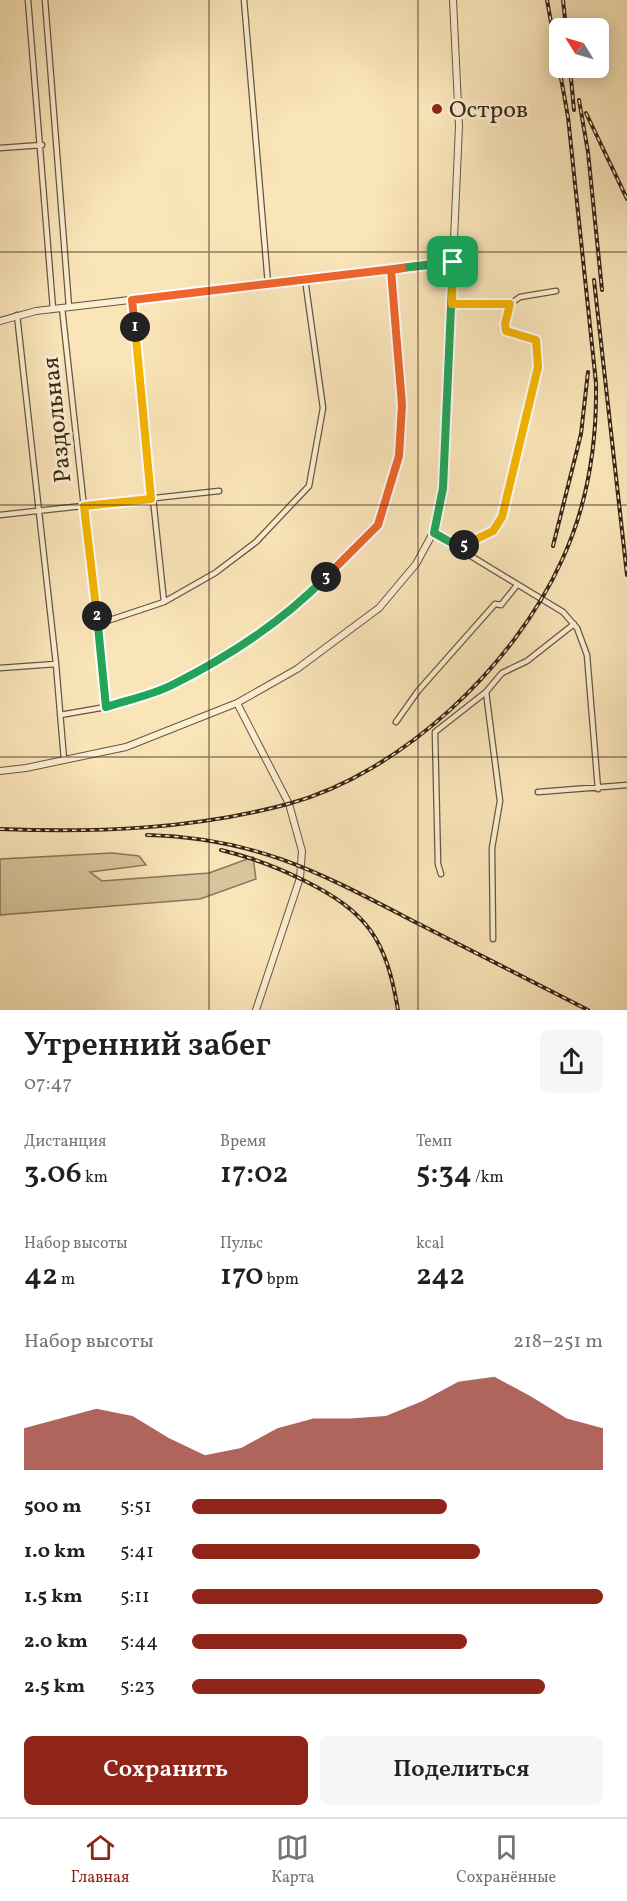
<!DOCTYPE html>
<html lang="ru">
<meta charset="utf-8">
<style>
:root{--surface:#fff;--page:#f6f6f6;--text:#202124;--muted:#757577;--line:#e0e0e0;--accent:#8f2418}
body{margin:0;font-family:Vollkorn,serif;background:var(--page);color:var(--text);height:100vh;display:flex;flex-direction:column;font-size:22px;white-space:nowrap}
*{box-sizing:border-box;margin:0}
p{font-size:20px;color:var(--muted)}
.icon{flex:none;width:33px;height:33px;fill:none;stroke:currentColor;stroke-width:2;stroke-linecap:round;stroke-linejoin:round}
.map{position:relative;height:1010px;overflow:hidden}
.details{display:flex;flex-direction:column;background:var(--surface);flex:1}
.details>*{flex:none}
.needle{width:39px;rotate:307deg}
.tools{position:absolute;left:549px;top:18px;display:grid;gap:12px}
.tools a{display:grid;place-items:center;width:60px;height:60px;border-radius:9px;background:var(--surface);box-shadow:0 3px 15px #0003;font-size:30px}
.pin{position:absolute;display:grid;place-items:center;width:51px;height:51px;color:#fff;margin:-26px;border-radius:12px;box-shadow:0 3px 9px #0006}
.km{position:absolute;width:30px;height:30px;margin:-15px;border-radius:50%;background:#222;color:#fff;font-size:16px;line-height:30px;text-align:center}
.round{display:grid;place-items:center;flex:none;width:63px;height:63px;border-radius:9px;background:var(--page)}
.head{display:flex;align-items:center;justify-content:space-between;height:102px;padding:0 24px}
h1{font-size:33px;font-weight:600;line-height:45px}
.figures{display:grid;grid-template-columns:repeat(3,1fr);gap:9px;height:102px;padding:6px 24px}
.figures div{display:grid;align-content:center}
.figures b{font-size:30px;font-weight:600}
.figures small{font-size:16px;font-weight:400}
.figures p{font-size:16px}
.chart{height:168px;padding:12px 24px}
.chart p{display:flex;justify-content:space-between}
.chart svg{width:100%;height:108px;margin-top:6px;fill:var(--accent);opacity:.7}
.button{display:flex;gap:12px;margin-top:auto;padding:12px 24px}
.button a{flex:1;height:69px;border-radius:9px;background:var(--accent);color:#fff;font-size:24px;font-weight:600;line-height:69px;text-align:center}
.button a+a{background:var(--page);color:var(--text)}
ul{padding:0 24px;list-style:none;font-size:20px}
li{display:grid;grid-template-columns:96px 72px 1fr;align-items:center;height:45px}
li i{height:15px;border-radius:8px;background:var(--accent)}
.menu{display:flex;justify-content:space-around;align-items:center;height:84px;border-top:2px solid var(--line);background:var(--surface);font-size:16px;color:var(--muted)}
.menu a{display:grid;justify-items:center;gap:3px}
.menu .active{color:var(--accent)}
.map>svg:first-child{display:block}
.green{fill:#d9c59d;stroke:#88765a;stroke-width:1.5}
.lines{fill:none;stroke-linecap:round;stroke-linejoin:round}
.minor-casing{stroke:#68563f;stroke-width:7}
.tertiary-casing{stroke:#68563f;stroke-width:8}
.minor{stroke:#fceed2;stroke-width:4.5}
.tertiary{stroke:#fceed2;stroke-width:6}
.rail-casing{stroke:#382616;stroke-width:4}
.rail{stroke:#fceed2;stroke-width:1.5;stroke-dasharray:4.5;stroke-linecap:butt}
.split-1-casing{stroke:#fff;stroke-width:12}
.split-2-casing{stroke:#fff;stroke-width:12}
.split-3-casing{stroke:#fff;stroke-width:12}
.split-4-casing{stroke:#fff;stroke-width:12}
.split-5-casing{stroke:#fff;stroke-width:12}
.split-6-casing{stroke:#fff;stroke-width:12}
.split-1{stroke:#f0652b;stroke-width:8}
.split-2{stroke:#f5b400;stroke-width:8}
.split-3{stroke:#22a559;stroke-width:8}
.split-4{stroke:#f0652b;stroke-width:8}
.split-5{stroke:#22a559;stroke-width:8}
.split-6{stroke:#f5b400;stroke-width:8}
.grid{fill:none;stroke:#382616;stroke-width:1.5;stroke-opacity:0.55}
.poi-dot{fill:#8f2418;stroke:#fceed2;stroke-width:2}
.labels{text-anchor:middle;stroke-width:6;stroke-linejoin:round;paint-order:stroke}
.poi-label{font-size:24px;fill:#382616;stroke:#fceed2;text-anchor:start}
.street-label{font-size:24px;fill:#382616;stroke:#fceed2}
</style>
<div class="map">
<svg width="627" height="1010" viewBox="0 0 627 1010">
<rect width="100%" height="100%" fill="#fae5b9"/>
<filter id="stains"><feTurbulence type="fractalNoise" baseFrequency=".00333" numOctaves="4"/><feColorMatrix values="0 0 0 0 .2 0 0 0 0 .09 0 0 0 0 .02 0 0 0 .5 -.17"/></filter>
<radialGradient id="worn" r=".72"><stop offset=".6" stop-color="#630" stop-opacity="0"/><stop offset="1" stop-color="#630" stop-opacity=".3"/></radialGradient>
<path class="green" d="M112,853L139,856L146,865L90,872L102,881L209,873L253,857L256,879L200,899L0,915V859Z"/>
<g class="lines">
<defs>
<path id="minor" d="M28,0L53,309
M45,0L69,307
M244,0L268,284
M0,148L42,145
M132,300L164,602
M451,305L510,304L520,297L556,291
M62,308L106,707
M17,315L56,664L64,760
M0,515L219,491
M433,533L563,612L577,628L587,655L598,789
M459,547L493,531L502,517L538,367L536,340L506,331L505,324L510,304
M98,624L164,602L215,573L256,542L309,486L323,408L305,279
M0,668L56,664
M486,692L500,801L492,848L493,939
M60,715L106,707L170,686L261,633L309,595L378,525L399,456L402,405L391,269
M396,722L418,691L495,604L501,605L517,585
M538,792L627,785
M441,874L438,864L435,732L486,692L502,673L527,661L574,624"/>
<path id="tertiary" d="M0,321L36,311L453,262
M237,703L289,804L302,851L300,878L256,1010
M0,771L26,768L126,747L237,703L297,669L379,608L416,564L433,533L443,488L459,126L453,0"/>
</defs>
<use href="#minor" class="minor-casing"/>
<use href="#tertiary" class="tertiary-casing"/>
<use href="#minor" class="minor"/>
<use href="#tertiary" class="tertiary"/>
<defs>
<path id="rail" d="M563,0L566,28
M570,68L574,110
M579,100L588,152L602,290
M586,113L627,199
M594,280L627,575
M553,546L581,434L588,372
M0,829C97,833 194,829 288,804C402,773 514,666 562,560C588,504 597,445 596,383L568,117L547,0
M147,835C258,838 322,874 417,923C474,952 531,981 588,1010
M221,850C250,857 277,867 303,880C368,912 386,939 398,1010"/>
</defs>
<use href="#rail" class="rail-casing"/>
<use href="#rail" class="rail"/>
</g>
<g class="lines">
<defs>
<path id="split-1" d="M135,327L132,300L453,262"/>
<path id="split-2" d="M97,616L84,506L151,499L135,327"/>
<path id="split-3" d="M97,616L106,707C128,700 152,695 172,685C228,657 282,622 326,577"/>
<path id="split-4" d="M326,577L378,525L399,456L402,405L391,270L409,267"/>
<path id="split-5" d="M409,267L453,262L443,488L434,533L459,547L464,545"/>
<path id="split-6" d="M453,262L452,304H510L505,324L506,331L536,340L538,367L502,517L493,531L464,545"/>
</defs>
<use href="#split-1" class="split-1-casing"/>
<use href="#split-2" class="split-2-casing"/>
<use href="#split-3" class="split-3-casing"/>
<use href="#split-4" class="split-4-casing"/>
<use href="#split-5" class="split-5-casing"/>
<use href="#split-6" class="split-6-casing"/>
<use href="#split-1" class="split-1"/>
<use href="#split-2" class="split-2"/>
<use href="#split-3" class="split-3"/>
<use href="#split-4" class="split-4"/>
<use href="#split-5" class="split-5"/>
<use href="#split-6" class="split-6"/>
</g>
<path class="grid" d="M209,0V1010M418,0V1010M0,252H627M0,505H627M0,757H627"/>
<circle class="poi-dot" cx="437" cy="109" r="6"/>
<g class="labels">
<g class="poi-label">
<text x="449" y="117">Остров</text>
</g>
<g class="street-label">
<text transform="translate(56 420) rotate(-96)" y="8">Раздольная</text>
</g>
</g>
<rect width="100%" height="100%" filter="url(#stains)"/>
<rect width="100%" height="100%" fill="url(#worn)"/>
</svg>
<div class="tools">
<a><svg class="needle" viewBox="-14 -14 28 28"><path d="M0-13l5 13h-10z" fill="#e53935"/><path d="M0 13l5-13h-10z" fill="#757577"/></svg></a>
</div>
<div class="pin" style="left:453px;top:262px;background:#1e9e55"><svg class="icon" aria-label="arrive" viewBox="0 0 24 24"><path d="M6 21V4h12l-3 4 3 4H6"/></svg></div>
<b class="km" style="left:135px;top:327px">1</b>
<b class="km" style="left:97px;top:616px">2</b>
<b class="km" style="left:326px;top:577px">3</b>
<b class="km" style="left:464px;top:545px">5</b>
</div>
<section class="details">
<div class="head"><div><h1>Утренний забег</h1><p>07:47</p></div><a class="round"><svg class="icon" aria-label="share" viewBox="0 0 24 24"><path d="M12 15V3M7 8l5-5 5 5M5 13v7h14v-7"/></svg></a></div>
<div class="figures">
<div><p>Дистанция</p><b>3.06<small> km</small></b></div>
<div><p>Время</p><b>17:02</b></div>
<div><p>Темп</p><b>5:34<small> /km</small></b></div>
</div>
<div class="figures">
<div><p>Набор высоты</p><b>42<small> m</small></b></div>
<div><p>Пульс</p><b>170<small> bpm</small></b></div>
<div><p>kcal</p><b>242</b></div>
</div>
<div class="chart"><p><span>Набор высоты</span>218–251 m</p>
<svg viewBox="0 0 160 44" preserveAspectRatio="none"><path d="M0 44V27L10 23L20 19L30 22L40 31L50 38L60 35L70 27L80 23L90 23L100 22L110 16L120 8L130 6L140 14L150 23L160 27V44z"/></svg>
</div>
<ul>
<li><b>500 m</b>5:51<i style="width:62%"></i></li>
<li><b>1.0 km</b>5:41<i style="width:70%"></i></li>
<li><b>1.5 km</b>5:11<i style="width:100%"></i></li>
<li><b>2.0 km</b>5:44<i style="width:67%"></i></li>
<li><b>2.5 km</b>5:23<i style="width:86%"></i></li>
</ul>
<div class="button"><a>Сохранить</a><a>Поделиться</a></div>
</section>
<nav class="menu">
<a class="active"><svg class="icon" aria-label="home" viewBox="0 0 24 24"><path d="M3 11l9-7 9 7M6 9v11h12V9"/></svg>Главная</a>
<a><svg class="icon" aria-label="map" viewBox="0 0 24 24"><path d="M3 6l6-2 6 2 6-2v14l-6 2-6-2-6 2zM9 4v14M15 6v14"/></svg>Карта</a>
<a><svg class="icon" aria-label="saved" viewBox="0 0 24 24"><path d="M7 4h10v16l-5-4-5 4z"/></svg>Сохранённые</a>
</nav>
